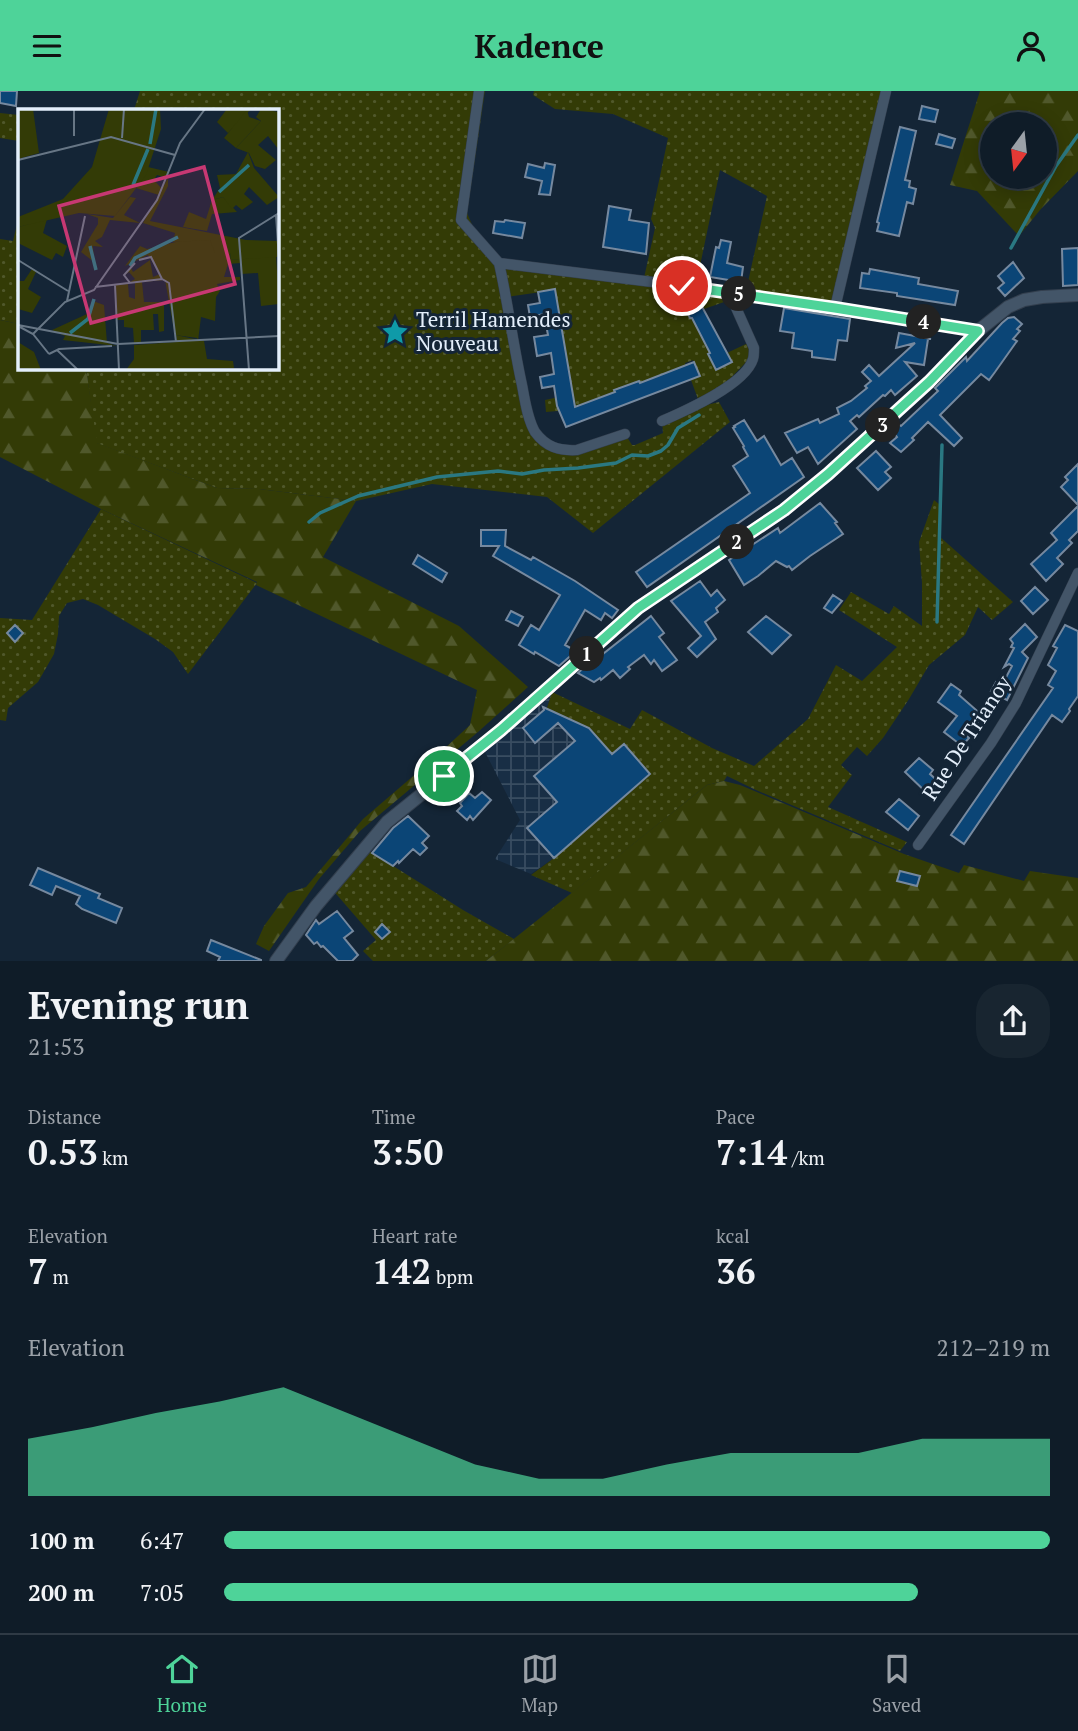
<!DOCTYPE html>
<meta charset="utf-8">
<style>
:root{--surface:#0f1c28;--page:#182530;--text:#f1f3f6;--muted:#9ba1a8;--line:#2f3a45;--accent:#4ed399}
body{margin:0;font-family:"PT Serif",serif;background:var(--page);color:var(--text);height:100vh;display:flex;flex-direction:column;font-size:26px;white-space:nowrap}
*{box-sizing:border-box;margin:0}
p{font-size:23px;color:var(--muted)}
.icon{flex:none;width:38px;height:38px;fill:none;stroke:currentColor;stroke-width:2;stroke-linecap:round;stroke-linejoin:round}
.map{position:relative;height:870px;overflow:hidden}
.sheet{display:flex;flex-direction:column;background:var(--surface);flex:1}
.sheet>*{flex:none}
.needle{width:46px;rotate:195deg}
.tools{position:absolute;left:980px;top:21px;display:grid;gap:14px}
.tools a{display:grid;place-items:center;width:77px;height:77px;border-radius:50%;background:var(--surface);box-shadow:0 4px 18px #0003,0 0 0 2px var(--line);font-size:35px}
.pin{position:absolute;display:grid;place-items:center;width:60px;height:60px;color:#fff;margin:-30px;border:4px solid #fff;border-radius:50%;box-shadow:0 2px 7px #0007}
.km{position:absolute;width:35px;height:35px;margin:-18px;border-radius:50%;background:#222;color:#fff;font-size:19px;line-height:35px;text-align:center}
.round{display:grid;place-items:center;flex:none;width:74px;height:74px;border-radius:28px;background:var(--page)}
.headline{display:flex;align-items:center;justify-content:space-between;height:119px;padding:0 28px}
h1{font-size:38px;font-weight:700;line-height:52px}
.metrics{display:grid;grid-template-columns:repeat(3,1fr);gap:10px;height:119px;padding:7px 28px}
.metrics div{display:grid;align-content:center}
.metrics b{font-size:35px;font-weight:700}
.metrics small{font-size:19px;font-weight:400}
.metrics p{font-size:19px}
.chart{height:196px;padding:14px 28px}
.chart p{display:flex;justify-content:space-between}
.chart svg{width:100%;height:126px;margin-top:7px;fill:var(--accent);opacity:.7}
ul{padding:0 28px;list-style:none;font-size:23px}
li{display:grid;grid-template-columns:112px 84px 1fr;align-items:center;height:52px}
li i{height:18px;border-radius:9px;background:var(--accent)}
header{display:flex;justify-content:space-between;align-items:center;height:91px;padding:0 28px;background:var(--accent);color:#111;font-size:32px;font-weight:700}
.menu{display:flex;justify-content:space-around;align-items:center;height:98px;border-top:2px solid var(--line);background:var(--surface);font-size:19px;color:var(--muted)}
.menu a{display:grid;justify-items:center;gap:4px}
.menu .active{color:var(--accent)}
.map>svg:first-child{display:block}
.industrial{fill:url(#industrial-grid)}
.grass{fill:url(#grass-dots)}
.forest{fill:url(#forest-firs);fill-rule:evenodd}
.lines{fill:none;stroke-linecap:round;stroke-linejoin:round}
.stream{stroke:#2a7882;stroke-width:3.5}
.building{fill:#0b4576;stroke:#76899f;stroke-width:2}
.minor-casing{stroke:#333f4e;stroke-width:11}
.tertiary-casing{stroke:#333f4e;stroke-width:14}
.minor{stroke:#435568;stroke-width:10}
.tertiary{stroke:#435568;stroke-width:12}
.route-casing{stroke:#fff;stroke-width:14}
.route{stroke:#4ed399;stroke-width:9}
.labels{text-anchor:middle;stroke-width:6;stroke-linejoin:round;paint-order:stroke}
.poi-label{font-size:21px;fill:#e4effb;stroke:#142536;text-anchor:start}
.street-label{font-size:21px;fill:#e4effb;stroke:#142536}
.inset-river{fill:none;stroke:#2a7882;stroke-width:3.5}
.inset-road{fill:none;stroke:#677685;stroke-width:2}
.view{fill:#c73873;fill-opacity:0.15;stroke:#c73873;stroke-width:3.5}
.inset-edge{fill:none;stroke:#e4effb;stroke-width:3.5}
</style>
<header><svg class="icon" aria-label="menu" viewBox="0 0 24 24"><path d="M4 6h16M4 12h16M4 18h16"/></svg>Kadence<svg class="icon" aria-label="person" viewBox="0 0 24 24"><circle cx="12" cy="8" r="4"/><path d="M4 21q1-7 8-7t8 7"/></svg></header>
<div class="map">
<svg width="1078" height="870" viewBox="0 0 1078 870">
<defs>
<pattern id="industrial-grid" width="8" height="8" patternUnits="userSpaceOnUse" patternTransform="scale(1.75)"><rect width="8" height="8" fill="#182e45"/><path d="M0 4h8M4 0v8" fill="none" stroke="#394d61"/></pattern>
<pattern id="grass-dots" width="8" height="8" patternUnits="userSpaceOnUse" patternTransform="scale(1.75)"><rect width="8" height="8" fill="#333b06"/><path d="M2 2h.1M6 6h.1" fill="none" stroke="#50582b" stroke-width="1.8" stroke-linecap="round"/></pattern>
<pattern id="forest-firs" width="22" height="20" patternUnits="userSpaceOnUse" patternTransform="scale(1.75)"><rect width="22" height="20" fill="#333b06"/><path d="M5 1l3.5 6h-7zM16 11l3.5 6h-7z" fill="#50582b"/></pattern>
</defs>
<rect width="100%" height="100%" fill="#142536"/>
<path class="industrial" d="M552,601L547,617L589,637L612,662L624,653L650,684L554,767L531,783L495,768L520,729L484,659Z"/>
<path class="grass" d="M140,0H485L467,122L483,159L499,172L717,199L724,211L704,218L700,212L686,219L690,227L692,226L727,262L748,252L750,267L725,293L698,308L691,289L699,285L693,269L685,272L686,275L640,292L638,290L614,299L615,302L569,319L546,321L545,309L573,303L555,199L507,206L531,333L557,360L578,364L622,349L625,343L632,354H635L663,342L662,330L690,318L719,311L730,331L593,442L547,406L432,393L356,410L259,398L217,397L96,352L86,277L276,276V19H134Z
M534,0H881L833,213L746,200L767,105L720,79L696,194L644,187L655,137L651,128L668,47L613,23L555,18L533,4Z
M0,22L19,24V50L0,47Z
M19,125V233L0,229V148L13,150Z
M934,409L940,414L939,445L1013,511L992,529L978,516L965,544L929,574L909,608L883,647L867,665L857,656L841,674L852,684L828,716L907,751L900,760L756,699L727,685L724,690L707,694L572,802L531,784L554,767L650,684L625,653L612,663L589,637L547,617L552,601L630,638L642,619L712,657L754,675L808,628L836,574L862,590L897,556L839,519L851,501L889,523L894,515L922,535V492L919,451Z
M101,418L257,492L188,583L173,561L155,548L98,514L83,508L67,512L59,525L58,543L54,563L38,591L8,617L6,630L0,629V527L32,529Z
M363,759L371,761L463,819L514,848L486,870H373L363,860L376,849L331,797Z"/>
<path class="forest" d="M980,0H1078V80L1040,119L1019,145L977,100L950,94ZM1045,33V86H992V33Z
M0,229L19,233V276L86,277L97,352L217,397L259,398L356,410L323,466L459,535L528,596L478,641L360,740L319,788L269,860L256,853L264,835L288,802L306,796L363,728L433,668L470,634L477,599L256,494L257,491L101,418L0,366Z
M724,690L740,694L904,763L959,782L964,774L1024,790L1030,780L1078,787V870H486L707,694Z"/>
<g class="lines">
<path class="stream" d="M1011,157L1056,75L1078,44
M309,431L320,422L358,405L437,386L498,380L522,383L544,379L578,377L616,372L632,364L648,365L661,360L668,354L678,337L699,324
M937,531L942,354"/>
</g>
<path class="building" d="M0,0H17L16,15L0,12Z
M922,15L938,19L935,31L919,28Z
M900,36L916,40L905,89L910,90L909,96L916,98L913,113L907,111L899,145L877,140L879,132L877,131Z
M939,43L955,48L952,57L936,53Z
M545,72L555,74L550,104L539,103L542,90L525,86L528,73L544,77Z
M609,115L631,119L629,129L649,132L646,163L603,156Z
M505,129L525,132L522,147L493,142L495,130L504,131Z
M721,149L731,151L727,172L743,176L741,191L710,186L716,156L719,157Z
M1078,157V194L1063,195L1062,158Z
M1013,171L1024,187L1005,205L998,197L1004,192L998,185Z
M870,178L919,187L918,193L958,200L955,214L897,205V202L860,197L862,182L869,183Z
M555,198L575,316L615,301L614,299L639,290L640,292L694,271L700,285L566,336L557,315L554,295L542,297L540,286L554,283L551,262L537,265L534,246L548,244L544,223L530,226L528,214L540,212L538,201Z
M700,212L732,271L716,279L708,263L710,262L692,227H690L686,219Z
M784,217L850,228L847,250L838,249L835,269L812,266V260L792,257L794,242L780,240Z
M1014,226L1022,233L1017,238L1020,240L1013,248L1017,250L995,281L989,289L981,283L940,324L962,347L954,355L928,331L912,347L914,349L901,361L890,352L897,346L892,339L898,333L901,335L938,300L935,297L966,266L967,270L1002,232L1008,227Z
M899,242L931,248H928L924,274L905,271L917,285L895,304L891,299L885,305L883,304L859,326L857,324L850,330L857,338L818,373L808,356L797,362L785,342L818,328L820,332L839,323L837,317L851,310L867,297L865,295L871,290L862,281L869,274L879,285L915,252L896,257Z
M744,329L757,350L764,345L781,374L792,367L804,386L647,496L636,481L750,402L733,375L748,365L743,356L744,355L733,337L735,336L734,335Z
M876,360L891,376L885,381L891,387L878,399L857,377Z
M1078,373V414L1061,396L1068,389L1065,386Z
M820,412L837,431L835,432L843,443L810,465L792,479L789,475L787,476L776,470L758,485L744,494L729,469L778,437L780,442Z
M1078,415V440L1069,449L1072,452L1057,467L1063,473L1046,490L1031,473L1057,449L1051,442Z
M481,439H506L505,455L531,469L533,466L575,490L618,519L612,527L605,522L601,529L585,519L565,554L576,560L559,575L535,561L534,563L519,554L531,534L539,539L560,504L493,465L499,455H481Z
M418,464L447,482L442,491L413,473Z
M700,490L711,505L717,499L725,509L716,517L718,521L705,531L716,548L697,566L688,557L701,545L671,510Z
M1035,496L1048,509L1033,523L1021,510Z
M833,504L842,510L832,522L824,517Z
M511,520L523,526L518,535L506,529Z
M651,525L664,542L659,546L677,569L662,580L654,569L651,573L644,564L628,576L630,578L620,587L613,579L601,589L600,587L594,591L578,582L592,569L594,570Z
M766,525L791,544L772,563L748,541Z
M1025,533L1037,546L1022,561L1028,567L1007,609L991,600L996,591L1002,594L1012,575L1009,573L1004,576L1014,557L1011,556L1013,552L1010,548Z
M15,534L23,542L15,551L7,542Z
M1065,534L1078,540V605L1069,618L1070,620L1062,631L1052,624L964,753L951,744L1053,597L1048,594L1056,580L1048,574L1057,557L1053,555Z
M951,593L961,600L959,604L983,625L966,644L969,647L962,655L944,641L957,625L938,611Z
M543,616L589,637L612,663L624,653L650,683L554,767L527,737L557,711L534,685L575,650L558,632L535,652L523,637L544,619Z
M919,667L933,679L930,683L941,693L930,705L905,681Z
M482,701L491,709L473,729L470,725L467,729L457,720L462,715L460,712L469,702L475,707Z
M899,708L919,725L908,739L886,721Z
M408,725L429,745L422,752L427,757L420,764L413,758L399,772L398,770L393,775L372,762L393,737Z
M38,777L100,803L98,807L122,817L116,832L82,818L76,813L80,805L56,795L52,804L30,794Z
M900,780L920,785L917,795L897,790Z
M337,820L353,840L344,847L358,864L352,870H338L323,855L321,856L317,851L314,853L306,844L316,829L319,833Z
M382,833L390,841L382,848L375,841Z
M211,849L261,869V870H218L220,866L207,860Z"/>
<g class="lines">
<defs>
<path id="minor" d="M479,0L461,129L499,172L717,199L978,240
M499,172C508,212 513,253 522,294C525,309 527,327 535,341C546,356 559,360 577,359L625,343
M835,217L886,0
M662,330C685,320 745,294 753,268C754,265 754,261 754,257L729,201
M918,754L991,652L1016,612L1078,482"/>
<path id="tertiary" d="M276,870L316,815L387,731L501,639L638,517L784,419L828,383L929,291L978,240L1008,216L1024,209L1042,206L1078,204"/>
</defs>
<use href="#minor" class="minor-casing"/>
<use href="#tertiary" class="tertiary-casing"/>
<use href="#minor" class="minor"/>
<use href="#tertiary" class="tertiary"/>
</g>
<g class="lines">
<defs>
<path id="route" d="M444,685L501,639L638,517L784,419L828,383L929,291L978,240L835,217L682,195"/>
</defs>
<use href="#route" class="route-casing"/>
<use href="#route" class="route"/>
</g>
<defs>
<symbol id="sight-bare" viewBox="-9 -9 18 18"><path d="M0-6L1.8-2.2L6-1.7L2.9 1.2L3.7 5.4L0 3.3L-3.7 5.4L-2.9 1.2L-6-1.7L-1.8-2.2Z" fill="#0f9aa8" stroke="#142536" stroke-width="2.5" paint-order="stroke"/></symbol>
</defs>
<g fill-rule="evenodd">
<use href="#sight-bare" x="376" y="222" width="38" height="38"/>
</g>
<g class="labels">
<g class="poi-label">
<text x="416" y="236">Terril Hamendes<tspan x="416" dy="24">Nouveau</tspan></text>
</g>
<g class="street-label">
<text transform="translate(967 647) rotate(-57)" y="7">Rue De Trianoy</text>
</g>
</g>
<g transform="translate(18 18)">
<rect width="261" height="261" fill="#142536"/>
<path d="M209,0H233L210,24L199,13ZM243,0L261,3V41L250,27L240,36L258,51L247,60L237,57L231,44L218,39L243,12L238,8ZM130,58L151,63L149,69L139,66L136,71L144,80L141,86L118,79ZM112,88L118,89L106,106L122,114L92,111L84,128L77,132L85,138L75,137L76,153L63,143L80,115V109L69,105L95,109ZM205,88L219,103L194,105L189,122L165,118L171,103L188,110L194,91ZM29,110L25,124L49,137L45,148L38,144L34,151L0,134V118ZM174,129L192,131L213,144L212,151L258,146L261,195L243,197L240,164L223,165L222,154L210,155L206,168H222V171L199,175L202,182L198,188L197,212L183,208L180,232L179,229L157,226L147,171L124,173L126,193H146V222L141,223L140,205H135L136,221H123V234H116L115,219L106,218V211H99L98,176L110,175L111,188L117,190V174L112,173L117,170L111,163L107,166L113,159L115,163L132,151L135,168L142,165L130,146L107,157L122,137L129,140ZM14,160L18,163L10,180L23,188L14,204L0,200V172H6Z" fill="#333b06"/>
<path d="M91,0H142L143,20L128,66L97,107L61,104L0,118V108L45,90L74,58ZM229,1L231,8L243,12L218,39L206,29ZM230,43L236,59L261,88L249,96L231,78L226,85L235,93L224,101L218,96L214,100L205,88L194,91L202,79L199,66L218,65ZM150,69V77L132,112L228,131L260,132L259,148L212,151L213,144H197L192,131L155,133L157,124L125,114ZM75,192L86,196L89,234L99,237L45,231L47,227L34,221L69,205ZM158,226L186,232L189,250L215,252L216,259L108,261L116,250V236L159,233ZM0,233L16,243L23,261L0,259Z" fill="#333b06"/>
<path d="M0,0H15L21,44L0,50Z" fill="#333b06"/>
<path class="inset-river" d="M132,35L138,0M115,76L130,40M201,83L231,56M72,137L78,161M112,157L117,149L160,128M52,224L70,210L76,190"/>
<path class="inset-road" d="M56,27V0M104,29L106,0M0,51L93,28L157,46M258,106L261,150M0,151L50,182M121,151L133,148L144,170M112,174L106,166L117,154M97,176L101,261M77,178L144,170L151,174L158,233M49,192L67,107M0,216L100,235L261,227M2,218L15,225L31,245M15,225L47,193L76,181L139,91L162,34L187,0M39,241L60,261M31,245L41,240L94,237M231,261L221,129L261,104"/>
<path class="view" d="M186,58L217,175L73,214L41,97Z"/>
<rect width="261" height="261" class="inset-edge"/>
</g>
</svg>
<div class="tools">
<a><svg class="needle" viewBox="-14 -14 28 28"><path d="M0-13l5 13h-10z" fill="#e53935"/><path d="M0 13l5-13h-10z" fill="#9ba1a8"/></svg></a>
</div>
<div class="pin" style="left:444px;top:685px;background:#1e9e55"><svg class="icon" aria-label="arrive" viewBox="0 0 24 24"><path d="M6 21V4h12l-3 4 3 4H6"/></svg></div>
<div class="pin" style="left:682px;top:195px;background:#d93025"><svg class="icon" aria-label="check" viewBox="0 0 24 24"><path d="M5 12l5 5 9-10"/></svg></div>
<b class="km" style="left:587px;top:563px">1</b>
<b class="km" style="left:737px;top:451px">2</b>
<b class="km" style="left:883px;top:334px">3</b>
<b class="km" style="left:924px;top:231px">4</b>
<b class="km" style="left:739px;top:203px">5</b>
</div>
<section class="sheet">
<div class="headline"><div><h1>Evening run</h1><p>21:53</p></div><a class="round"><svg class="icon" aria-label="share" viewBox="0 0 24 24"><path d="M12 15V3M7 8l5-5 5 5M5 13v7h14v-7"/></svg></a></div>
<div class="metrics">
<div><p>Distance</p><b>0.53<small> km</small></b></div>
<div><p>Time</p><b>3:50</b></div>
<div><p>Pace</p><b>7:14<small> /km</small></b></div>
</div>
<div class="metrics">
<div><p>Elevation</p><b>7<small> m</small></b></div>
<div><p>Heart rate</p><b>142<small> bpm</small></b></div>
<div><p>kcal</p><b>36</b></div>
</div>
<div class="chart"><p><span>Elevation</span>212–219 m</p>
<svg viewBox="0 0 160 44" preserveAspectRatio="none"><path d="M0 44V24L10 20L20 15L30 11L40 6L50 15L60 24L70 33L80 38L90 38L100 33L110 29L120 29L130 29L140 24L150 24L160 24V44z"/></svg>
</div>
<ul>
<li><b>100 m</b>6:47<i style="width:100%"></i></li>
<li><b>200 m</b>7:05<i style="width:84%"></i></li>
</ul>
</section>
<nav class="menu">
<a class="active"><svg class="icon" aria-label="home" viewBox="0 0 24 24"><path d="M3 11l9-7 9 7M6 9v11h12V9"/></svg>Home</a>
<a><svg class="icon" aria-label="map" viewBox="0 0 24 24"><path d="M3 6l6-2 6 2 6-2v14l-6 2-6-2-6 2zM9 4v14M15 6v14"/></svg>Map</a>
<a><svg class="icon" aria-label="saved" viewBox="0 0 24 24"><path d="M7 4h10v16l-5-4-5 4z"/></svg>Saved</a>
</nav>
